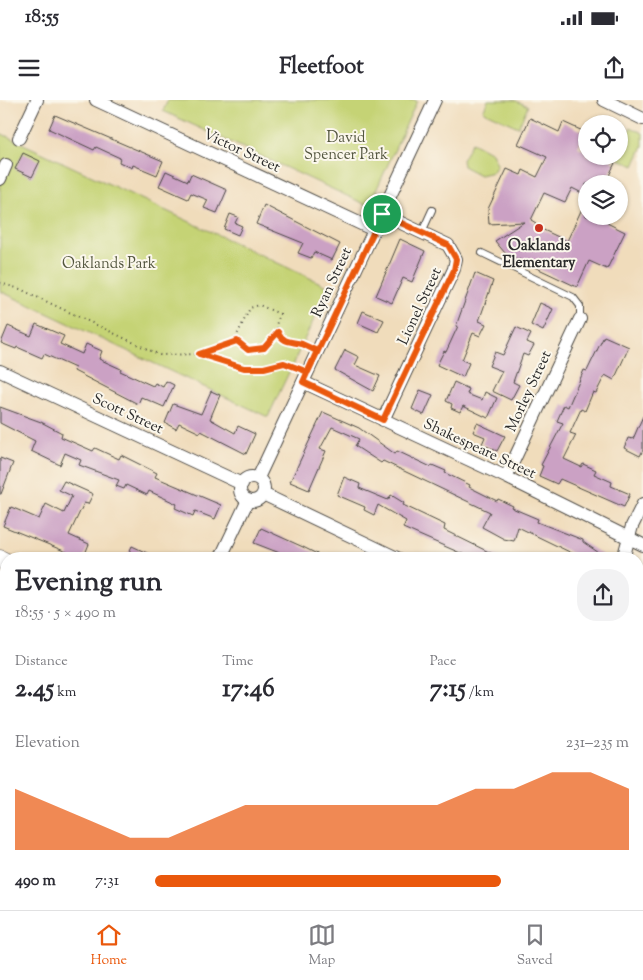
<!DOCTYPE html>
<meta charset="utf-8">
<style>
:root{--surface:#fff;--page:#f2f2f3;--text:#2b2b33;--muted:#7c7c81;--line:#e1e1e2;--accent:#ea580c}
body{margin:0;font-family:"Sorts Mill Goudy",serif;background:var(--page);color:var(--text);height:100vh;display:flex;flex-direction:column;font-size:19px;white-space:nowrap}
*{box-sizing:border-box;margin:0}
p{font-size:16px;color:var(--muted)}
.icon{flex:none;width:28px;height:28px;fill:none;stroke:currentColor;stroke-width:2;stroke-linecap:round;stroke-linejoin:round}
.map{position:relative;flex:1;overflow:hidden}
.details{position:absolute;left:0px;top:452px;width:644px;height:358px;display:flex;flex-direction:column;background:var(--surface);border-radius:20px 20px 0 0;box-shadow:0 1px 4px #0004}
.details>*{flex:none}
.tools{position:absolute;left:578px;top:15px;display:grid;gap:10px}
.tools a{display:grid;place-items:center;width:50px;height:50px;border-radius:50%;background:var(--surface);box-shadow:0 1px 4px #0004;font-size:25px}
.pin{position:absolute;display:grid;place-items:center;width:42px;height:42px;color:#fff;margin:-21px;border:2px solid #fff;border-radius:50%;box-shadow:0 1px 5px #0007}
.round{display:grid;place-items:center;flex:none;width:52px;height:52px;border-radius:20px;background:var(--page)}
.summary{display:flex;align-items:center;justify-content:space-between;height:85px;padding:0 15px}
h1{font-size:28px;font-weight:700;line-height:38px}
.metrics{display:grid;grid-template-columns:repeat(3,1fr);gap:8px;height:85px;padding:5px 15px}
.metrics div{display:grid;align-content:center}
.metrics b{font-size:25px;font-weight:700}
.metrics small{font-size:14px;font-weight:400}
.metrics p{font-size:14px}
.chart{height:140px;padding:10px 15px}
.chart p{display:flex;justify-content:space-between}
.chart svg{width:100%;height:90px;margin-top:5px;fill:var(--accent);opacity:.7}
ul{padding:0 15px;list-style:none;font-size:16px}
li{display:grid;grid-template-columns:80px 60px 1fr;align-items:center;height:38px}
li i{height:12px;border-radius:6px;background:var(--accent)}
.status{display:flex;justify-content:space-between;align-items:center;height:35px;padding:0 25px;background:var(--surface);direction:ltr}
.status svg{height:14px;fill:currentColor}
header{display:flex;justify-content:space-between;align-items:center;height:65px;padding:0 15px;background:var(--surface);font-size:22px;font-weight:700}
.menu{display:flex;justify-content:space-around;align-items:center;height:70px;border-top:1px solid var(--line);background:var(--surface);font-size:14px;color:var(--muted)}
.menu a{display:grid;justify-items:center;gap:2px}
.menu .current{color:var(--accent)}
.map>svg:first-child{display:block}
.green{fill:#c5d375;stroke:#787f50}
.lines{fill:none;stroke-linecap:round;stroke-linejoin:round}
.stream{stroke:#5fb8dd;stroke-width:3}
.building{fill:#cba1c4}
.service-casing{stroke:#494641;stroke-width:8}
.minor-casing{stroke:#494641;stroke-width:14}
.secondary-casing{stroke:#494641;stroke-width:19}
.path{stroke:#494641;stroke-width:2;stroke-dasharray:1 4;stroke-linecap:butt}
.service{stroke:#fff;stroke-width:6}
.minor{stroke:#fff;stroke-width:12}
.secondary{stroke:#fff;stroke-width:18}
.route-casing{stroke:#fff;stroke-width:10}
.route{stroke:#ea580c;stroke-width:6}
.poi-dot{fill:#c8321e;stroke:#fbf7ec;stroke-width:2}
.labels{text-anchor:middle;stroke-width:4;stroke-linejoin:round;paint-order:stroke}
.park-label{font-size:15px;fill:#52553e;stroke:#fbf7ec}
.street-label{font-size:15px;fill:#2b2b2b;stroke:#fbf7ec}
.poi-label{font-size:15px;font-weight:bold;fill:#2b2b2b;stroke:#fbf7ec}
</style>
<div class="status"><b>18:55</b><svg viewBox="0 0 49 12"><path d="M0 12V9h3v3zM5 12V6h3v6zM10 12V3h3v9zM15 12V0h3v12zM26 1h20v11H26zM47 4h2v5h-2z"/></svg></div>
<header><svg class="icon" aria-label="menu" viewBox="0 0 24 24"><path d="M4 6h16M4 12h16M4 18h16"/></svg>Fleetfoot<svg class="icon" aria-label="share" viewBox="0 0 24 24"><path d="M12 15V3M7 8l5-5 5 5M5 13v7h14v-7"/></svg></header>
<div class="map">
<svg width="643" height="810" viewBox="0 0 643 810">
<rect width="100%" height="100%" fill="#fbf7ec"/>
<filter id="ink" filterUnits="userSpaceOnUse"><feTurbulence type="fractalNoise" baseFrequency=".02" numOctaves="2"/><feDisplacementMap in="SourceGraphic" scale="10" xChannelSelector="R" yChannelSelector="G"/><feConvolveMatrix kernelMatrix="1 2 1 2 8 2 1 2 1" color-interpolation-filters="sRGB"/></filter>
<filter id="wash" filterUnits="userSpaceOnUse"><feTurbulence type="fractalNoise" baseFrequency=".0096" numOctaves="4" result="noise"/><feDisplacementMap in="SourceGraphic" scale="20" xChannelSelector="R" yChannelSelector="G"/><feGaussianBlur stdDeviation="1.12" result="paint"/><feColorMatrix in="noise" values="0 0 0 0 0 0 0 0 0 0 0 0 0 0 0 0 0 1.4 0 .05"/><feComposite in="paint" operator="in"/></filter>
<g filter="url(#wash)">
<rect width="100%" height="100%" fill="#f0dcbb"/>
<path class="green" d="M168,0H415L417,1L369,106L163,11Z
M488,0H514L528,6L518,27L483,11Z
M631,27L643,33V46L634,66L617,58Z
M0,33L329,187L268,317L0,191Z
M472,42L492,53L497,64L493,72L480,75L463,66L462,60Z"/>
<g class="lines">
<path class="stream" d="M340,810L370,804"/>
</g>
<g id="blocks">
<path class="building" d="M55,15L163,61L157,75L133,65L132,68L119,62L120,58L96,47L94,50L49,29Z
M530,18L559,32L563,22L585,32L578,47L586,51V56H614L611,61L615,63L605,84H586V95L572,88L565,102L544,93L531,120L536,123L535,126L567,141L586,100V116H610L607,123L625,132L607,169L589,161L577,187L505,153L495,141L524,122L489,124L488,109L507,69L521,75L523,70L537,77L547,57L518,44Z
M23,53L40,61L32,77L15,69Z
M166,71L188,81L191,74L227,90L217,113L204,108L208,100L191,93L188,99L159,86Z
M264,105L340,144L332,160L314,152L311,158L298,153L303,143L256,124Z
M230,114L238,117L235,123L242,126L238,135L224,129Z
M400,139L425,151L412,182L403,178L392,203L376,196Z
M475,173L493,181L479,221L486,224L480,236L473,233L462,260L469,263L463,277L437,265L444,251L446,252L458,226H456Z
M540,203L553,209L543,231L531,225Z
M363,211L384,220L378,232L358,223Z
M36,224L64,236L60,244L82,254L86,244L102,251L99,259L121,269L120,271L153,286L155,283L163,287L166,281L174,285L164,307L141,297L138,304L74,271L75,268L44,254L42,258L17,247L16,249L1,243L8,226L31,236Z
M516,227L531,234L527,242L534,245L528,256L523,254L513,282L519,285L511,300L492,291L502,271L489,266L495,252L503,255Z
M604,236L629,247L614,280L605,275L596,293L593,292L585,311L581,309L570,333L576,335L564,359L581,367L583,364L596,370L594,374L612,382L611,386L630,394L624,407L560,379L557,384L539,376L543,366L541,365L563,323L557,321L564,305L568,307L584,270L587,271Z
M345,250L359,257L355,265L380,276L373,291L335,270Z
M454,282L469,289L467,294L482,300L485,292L497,298L488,318L463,306L460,312L451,308L452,304L446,301Z
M420,290L433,295L424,315L412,309Z
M211,291L220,295L210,319L235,333L238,326L255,334L246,354L201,331L200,333L179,323L176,329L165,323L173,304L201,314Z
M0,307L41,322L62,333L61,337L93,351L95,348L119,359L121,355L157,373L155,377L221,405L215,419L195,411L193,416L175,408L177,404L149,391L147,395L126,385L124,389L116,386L119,380L79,365L81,360L65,353L60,365L31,351L35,341L0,323Z
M323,312L359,328L395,354L397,351L431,367L432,365L446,371L445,373L470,385L469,387L497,401L498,399L513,406L512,408L538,419L537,422L583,440V442L608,459H584L518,427L514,441L504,439L482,427L490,412L383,361L381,363L355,346L359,339L332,327L320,349L326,351L309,390L290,382Z
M643,316V350L640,356L624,348L628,338L633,339Z
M477,323L505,336L497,351L482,344L485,337L473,332Z
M0,358L13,363L1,394H0Z
M344,377L360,384L359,388L388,400L391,395L404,403L403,405L445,425L444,430L503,459H474L403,428L406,421L378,405L374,415L364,410L365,407L337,395Z
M64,381L93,394L88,404L84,403L69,435L89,444L83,459H67L69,453L3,426L11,407L39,419L46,404L64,413L72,396L59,390Z
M261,428L303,447L327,459H295L254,443Z
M132,446L160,459H126Z"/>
</g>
</g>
<g filter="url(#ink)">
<use href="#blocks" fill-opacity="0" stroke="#494641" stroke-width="1"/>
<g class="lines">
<defs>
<path id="service" d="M422,132L432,110
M482,153L573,197L580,206V219
M0,576L6,579"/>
<path id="minor" d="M96,0L374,130
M604,0L643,19
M19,38L37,0
M0,79L6,65
M382,114L448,145L456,159L454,169L383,320
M0,271L242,384
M303,282L506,377L643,445
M506,377L580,219
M240 389a12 12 0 1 1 24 0a12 12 0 1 1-24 0Z
M258,378L435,0
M263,394L399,459
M220,459L248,400
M623,459L632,426L643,404
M638,571L643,574
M459,810L461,804"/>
<path id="secondary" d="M0,459L6,462
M638,760L643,763"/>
</defs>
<use href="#service" class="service-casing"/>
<use href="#minor" class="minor-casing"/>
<use href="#secondary" class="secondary-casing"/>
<path class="path" d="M0,183L20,189L160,255L199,254L244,268H264L284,263L296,266
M278,232L264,249L248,250L237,241L236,237L250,208L259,205L280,214L276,225C284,248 289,238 306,246
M201,253L237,241
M0,503L6,490
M20,810L23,804
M297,810L322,804"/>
<use href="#service" class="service"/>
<use href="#minor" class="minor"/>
<use href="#secondary" class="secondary"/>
</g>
</g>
<g class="lines" filter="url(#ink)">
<defs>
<path id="route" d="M382,114L308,272L284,263L264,268H244L199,254L237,241L248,250L264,248L278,232C284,244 291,241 302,244C307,246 312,249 317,251L303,282L383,320L454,170L456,159L448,145L382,114"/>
</defs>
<use href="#route" class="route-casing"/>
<use href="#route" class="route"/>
</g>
<circle class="poi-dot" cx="539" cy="128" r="5"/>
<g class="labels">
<g class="park-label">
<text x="346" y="42">David<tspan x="346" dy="17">Spencer Park</tspan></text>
<text x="109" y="168">Oaklands Park</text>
</g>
<g class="street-label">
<text transform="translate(242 50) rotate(25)" y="5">Victor Street</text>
<text transform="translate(331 182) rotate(-65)" y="5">Ryan Street</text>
<text transform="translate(419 206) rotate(-65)" y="5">Lionel Street</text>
<text transform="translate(528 291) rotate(-65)" y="5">Morley Street</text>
<text transform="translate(128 313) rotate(25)" y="5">Scott Street</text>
<text transform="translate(480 348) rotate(25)" y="5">Shakespeare Street</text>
</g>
<g class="poi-label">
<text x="539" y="150">Oaklands<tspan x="539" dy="17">Elementary</tspan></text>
</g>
</g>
</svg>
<div class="tools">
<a><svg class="icon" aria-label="locate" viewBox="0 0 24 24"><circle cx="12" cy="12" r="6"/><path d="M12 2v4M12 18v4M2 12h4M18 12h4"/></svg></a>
<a><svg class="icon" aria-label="layers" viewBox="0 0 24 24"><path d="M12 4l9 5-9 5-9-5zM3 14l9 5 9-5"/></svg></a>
</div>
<div class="pin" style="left:382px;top:114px;background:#1e9e55"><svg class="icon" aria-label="arrive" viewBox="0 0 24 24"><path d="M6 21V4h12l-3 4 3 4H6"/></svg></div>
<section class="details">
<div class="summary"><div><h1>Evening run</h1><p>18:55 · 5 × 490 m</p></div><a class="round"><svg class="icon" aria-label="share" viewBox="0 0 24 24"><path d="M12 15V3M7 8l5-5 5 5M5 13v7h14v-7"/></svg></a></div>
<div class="metrics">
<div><p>Distance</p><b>2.45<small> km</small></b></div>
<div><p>Time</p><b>17:46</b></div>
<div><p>Pace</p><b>7:15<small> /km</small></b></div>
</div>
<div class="chart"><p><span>Elevation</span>231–235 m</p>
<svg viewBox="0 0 160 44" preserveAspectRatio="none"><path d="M0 44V14L10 22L20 30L30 38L40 38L50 30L60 22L70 22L80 22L90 22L100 22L110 22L120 14L130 14L140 6L150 6L160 14V44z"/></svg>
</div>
<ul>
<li><b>490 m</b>7:31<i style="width:73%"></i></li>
</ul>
</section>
</div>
<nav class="menu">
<a class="current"><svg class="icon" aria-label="home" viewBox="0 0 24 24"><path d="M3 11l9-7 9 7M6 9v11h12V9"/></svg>Home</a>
<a><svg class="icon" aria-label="map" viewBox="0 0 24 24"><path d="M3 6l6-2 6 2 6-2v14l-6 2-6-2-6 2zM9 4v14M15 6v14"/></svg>Map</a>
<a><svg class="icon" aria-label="saved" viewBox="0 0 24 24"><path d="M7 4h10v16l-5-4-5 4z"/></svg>Saved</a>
</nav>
